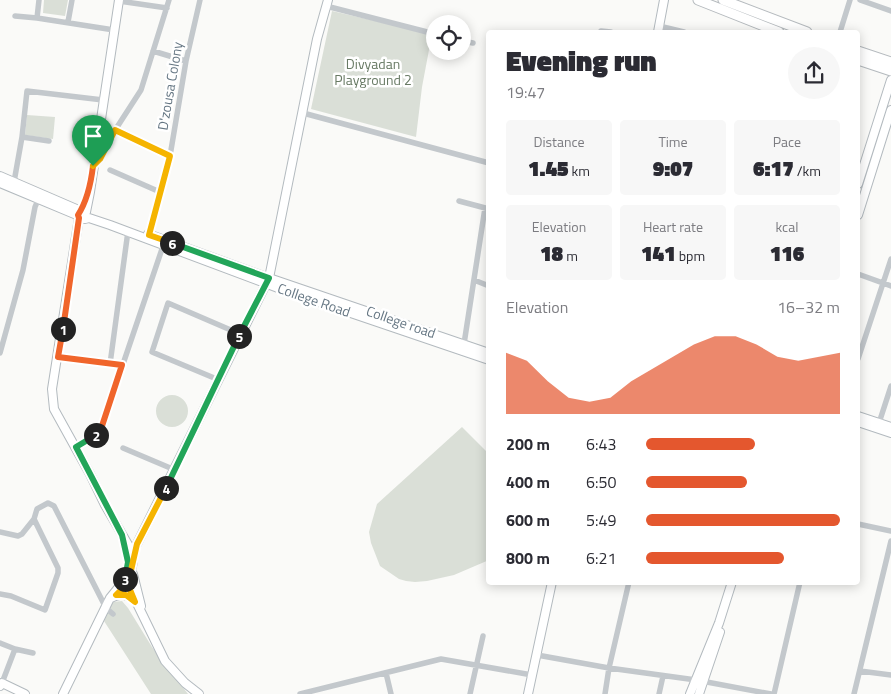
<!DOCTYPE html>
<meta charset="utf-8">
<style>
:root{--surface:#fff;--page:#f7f7f7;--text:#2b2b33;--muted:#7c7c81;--accent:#e4572e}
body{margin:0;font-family:"Titillium Web",sans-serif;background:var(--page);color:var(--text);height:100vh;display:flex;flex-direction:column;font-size:19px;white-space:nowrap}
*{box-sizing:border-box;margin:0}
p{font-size:16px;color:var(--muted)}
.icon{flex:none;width:28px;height:28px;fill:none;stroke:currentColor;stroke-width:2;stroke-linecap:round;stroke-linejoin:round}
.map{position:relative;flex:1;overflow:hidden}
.side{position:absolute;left:486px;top:30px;width:374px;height:555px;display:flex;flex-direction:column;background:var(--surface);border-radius:5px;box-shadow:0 2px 12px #0003}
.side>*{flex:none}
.tools{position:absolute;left:426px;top:15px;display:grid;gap:10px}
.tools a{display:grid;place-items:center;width:45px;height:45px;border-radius:50%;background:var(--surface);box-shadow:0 2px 12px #0003;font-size:25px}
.pin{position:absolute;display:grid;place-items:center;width:42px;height:42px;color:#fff;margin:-51px -21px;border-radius:50% 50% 50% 0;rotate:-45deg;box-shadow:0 0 5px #0007}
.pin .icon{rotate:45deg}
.km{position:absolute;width:25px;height:25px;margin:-12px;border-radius:50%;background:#222;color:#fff;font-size:14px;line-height:25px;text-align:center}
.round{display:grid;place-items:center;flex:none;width:52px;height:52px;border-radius:26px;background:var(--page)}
.head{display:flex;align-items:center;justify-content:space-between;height:85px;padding:0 20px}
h1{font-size:28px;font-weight:800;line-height:38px}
.metrics{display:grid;grid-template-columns:repeat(3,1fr);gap:8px;height:85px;padding:5px 20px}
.metrics div{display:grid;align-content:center;border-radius:5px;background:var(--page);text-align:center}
.metrics b{font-size:21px;font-weight:800}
.metrics small{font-size:14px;font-weight:400}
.metrics p{font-size:14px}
.chart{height:140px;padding:10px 20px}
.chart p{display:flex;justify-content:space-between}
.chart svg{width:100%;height:90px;margin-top:5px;fill:var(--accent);opacity:.7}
ul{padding:0 20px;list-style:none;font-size:16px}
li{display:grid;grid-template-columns:80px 60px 1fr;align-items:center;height:38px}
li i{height:12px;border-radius:6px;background:var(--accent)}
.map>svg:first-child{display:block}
.green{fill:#dadfd7}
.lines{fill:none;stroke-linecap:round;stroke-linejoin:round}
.secondary-casing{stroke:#b3babf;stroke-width:10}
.primary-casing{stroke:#b5babe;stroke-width:11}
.street{stroke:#c3c8cc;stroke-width:5.5}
.secondary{stroke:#fff;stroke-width:8}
.primary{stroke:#fff;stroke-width:9}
.split-1-casing{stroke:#fff;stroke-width:10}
.split-2-casing{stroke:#fff;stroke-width:10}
.split-3-casing{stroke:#fff;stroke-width:10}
.split-4-casing{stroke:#fff;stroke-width:10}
.split-5-casing{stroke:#fff;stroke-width:10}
.split-6-casing{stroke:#fff;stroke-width:10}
.split-7-casing{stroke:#fff;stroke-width:10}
.split-8-casing{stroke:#fff;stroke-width:10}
.split-1{stroke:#f0652b;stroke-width:6}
.split-2{stroke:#f0652b;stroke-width:6}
.split-3{stroke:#22a559;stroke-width:6}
.split-4{stroke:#f5b400;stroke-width:6}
.split-5{stroke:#22a559;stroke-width:6}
.split-6{stroke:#22a559;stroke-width:6}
.split-7{stroke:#f5b400;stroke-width:6}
.split-8{stroke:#f5b400;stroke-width:6}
.labels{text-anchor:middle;stroke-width:5;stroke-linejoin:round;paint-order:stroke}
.park-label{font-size:14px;fill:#687a64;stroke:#fff}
.street-label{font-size:14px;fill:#657683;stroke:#fff}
</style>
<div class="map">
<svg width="891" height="694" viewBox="0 0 891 694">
<rect width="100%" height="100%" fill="#fafaf8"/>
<path class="green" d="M44,0H68L65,16L43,13Z
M332,11L432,34L422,87L416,137L311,109Z
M27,115L55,117L53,139L25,135Z
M156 411a16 16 0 1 1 32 0a16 16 0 1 1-32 0Z
M462,427L489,454V560L454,575L427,581L415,582L406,581L399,579L380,566L371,543L369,532L377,504Z
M122,601L128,608L152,647L188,694H151L104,621L113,602Z"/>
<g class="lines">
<defs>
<path id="secondary" d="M658,32L664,0
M0,176L81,211
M0,183L79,216
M858,184L891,80
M86,212L90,192L119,0
M858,215L891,110
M79,218L52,389L54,409L90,474L105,505L130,548L133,562L129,579
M85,219L89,218L110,225L286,291L489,360
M148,234L269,278L489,353
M858,416L891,427
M858,422L891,433
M128,562L269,278L317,39L328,0
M133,574L141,606
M128,585L130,580L127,578L124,580V583L128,585L165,661L185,683L199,694
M111,598C120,593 126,594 134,600
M0,686L2,683L25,694
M63,694L110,598L123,582
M528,694L552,582
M690,694L719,623L732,582
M699,694L720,632"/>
<path id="primary" d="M698,0L779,32
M723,0L807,32
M858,51L891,62
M858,60L891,71"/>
</defs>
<use href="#secondary" class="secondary-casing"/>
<use href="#primary" class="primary-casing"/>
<path class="street" d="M39,0L37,18L114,30
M860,0L891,11
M119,1L167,8
M326,6L435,34
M15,16L37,18
M68,22L72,0
M659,26L684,32
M601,32V31L611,32
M840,32L850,0
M462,41L473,43
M153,51L186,61
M303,113L489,163
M115,130L170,156
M22,137L49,141
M94,165L100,159L110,138L141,90L169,0
M110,170L160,192
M14,182L22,137L27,91L103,100
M459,201L489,209
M149,235L170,156L186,61L200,0
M858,274L891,286
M474,280L489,286
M464,344L485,208
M0,353L23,270L35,207L38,200
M58,357L122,365
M858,359L891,259
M110,364L128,231
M219,380L152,352L168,303L240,334
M879,423L891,386
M76,447L96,435L101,429L163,246
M123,448L175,470
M858,524L891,531
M0,532L18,536L22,534L34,519
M629,582L609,668L696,680L771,694
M0,594L11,596L45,610L58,573V568L34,519L37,509L48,503L54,506L106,608L113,614
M0,643L15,649L2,683
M15,649L33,653
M537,655L609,668L605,694
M860,671L891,675
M386,673L391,694
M300,694L441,659L532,675
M470,694L483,636
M659,694L663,676
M774,694L800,582
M854,694L891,541"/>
<use href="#secondary" class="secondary"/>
<use href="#primary" class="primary"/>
</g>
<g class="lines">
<defs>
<path id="split-1" d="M63,329L79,218L78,215C87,201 91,183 93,166"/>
<path id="split-2" d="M63,329L58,357L122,365L101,429L96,435"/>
<path id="split-3" d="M96,435L76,447L122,535L128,562L125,579"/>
<path id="split-4" d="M125,579L124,582L126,585L116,595H126L135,602L128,585L130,583L129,579L137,544L166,488"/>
<path id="split-5" d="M166,488L239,336"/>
<path id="split-6" d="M172,243L269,278L239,336"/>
<path id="split-7" d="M114,132L115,130L170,156L149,235L172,243"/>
<path id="split-8" d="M93,166L100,159L114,132"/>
</defs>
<use href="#split-1" class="split-1-casing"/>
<use href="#split-2" class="split-2-casing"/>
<use href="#split-3" class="split-3-casing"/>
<use href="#split-4" class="split-4-casing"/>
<use href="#split-5" class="split-5-casing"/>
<use href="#split-6" class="split-6-casing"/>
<use href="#split-7" class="split-7-casing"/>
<use href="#split-8" class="split-8-casing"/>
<use href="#split-1" class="split-1"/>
<use href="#split-2" class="split-2"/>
<use href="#split-3" class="split-3"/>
<use href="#split-4" class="split-4"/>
<use href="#split-5" class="split-5"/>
<use href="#split-6" class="split-6"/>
<use href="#split-7" class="split-7"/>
<use href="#split-8" class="split-8"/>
</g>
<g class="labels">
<g class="park-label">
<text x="373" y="69">Divyadan<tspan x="373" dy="16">Playground 2</tspan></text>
</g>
<g class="street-label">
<text transform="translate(170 86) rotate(-80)" y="5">D'zousa Colony</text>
<text transform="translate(314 300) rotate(19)" y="5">College Road</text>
<text transform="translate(401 322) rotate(19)" y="5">College road</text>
</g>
</g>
</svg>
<div class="tools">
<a><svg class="icon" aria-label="locate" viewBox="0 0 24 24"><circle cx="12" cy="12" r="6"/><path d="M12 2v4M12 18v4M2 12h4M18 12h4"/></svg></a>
</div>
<div class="pin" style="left:93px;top:166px;background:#1e9e55"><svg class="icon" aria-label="arrive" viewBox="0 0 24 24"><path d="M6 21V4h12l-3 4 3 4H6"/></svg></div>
<b class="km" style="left:63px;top:329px">1</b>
<b class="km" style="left:96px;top:435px">2</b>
<b class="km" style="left:125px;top:579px">3</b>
<b class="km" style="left:166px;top:488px">4</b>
<b class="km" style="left:239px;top:336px">5</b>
<b class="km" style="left:172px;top:243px">6</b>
<section class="side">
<div class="head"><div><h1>Evening run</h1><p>19:47</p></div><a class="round"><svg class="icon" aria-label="share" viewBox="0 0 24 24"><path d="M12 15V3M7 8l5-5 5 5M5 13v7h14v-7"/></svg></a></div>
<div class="metrics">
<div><p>Distance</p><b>1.45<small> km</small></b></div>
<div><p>Time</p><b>9:07</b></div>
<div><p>Pace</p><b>6:17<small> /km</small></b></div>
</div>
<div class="metrics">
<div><p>Elevation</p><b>18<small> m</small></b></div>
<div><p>Heart rate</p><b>141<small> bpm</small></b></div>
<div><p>kcal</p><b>116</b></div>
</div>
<div class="chart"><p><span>Elevation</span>16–32 m</p>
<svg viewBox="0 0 160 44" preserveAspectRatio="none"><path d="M0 44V14L10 18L20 28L30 36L40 38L50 36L60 28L70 22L80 16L90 10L100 6L110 6L120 10L130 16L140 18L150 16L160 14V44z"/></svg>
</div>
<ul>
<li><b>200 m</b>6:43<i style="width:56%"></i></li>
<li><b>400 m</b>6:50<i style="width:52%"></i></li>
<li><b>600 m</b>5:49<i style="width:100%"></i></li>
<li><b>800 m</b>6:21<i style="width:71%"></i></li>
</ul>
</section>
</div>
